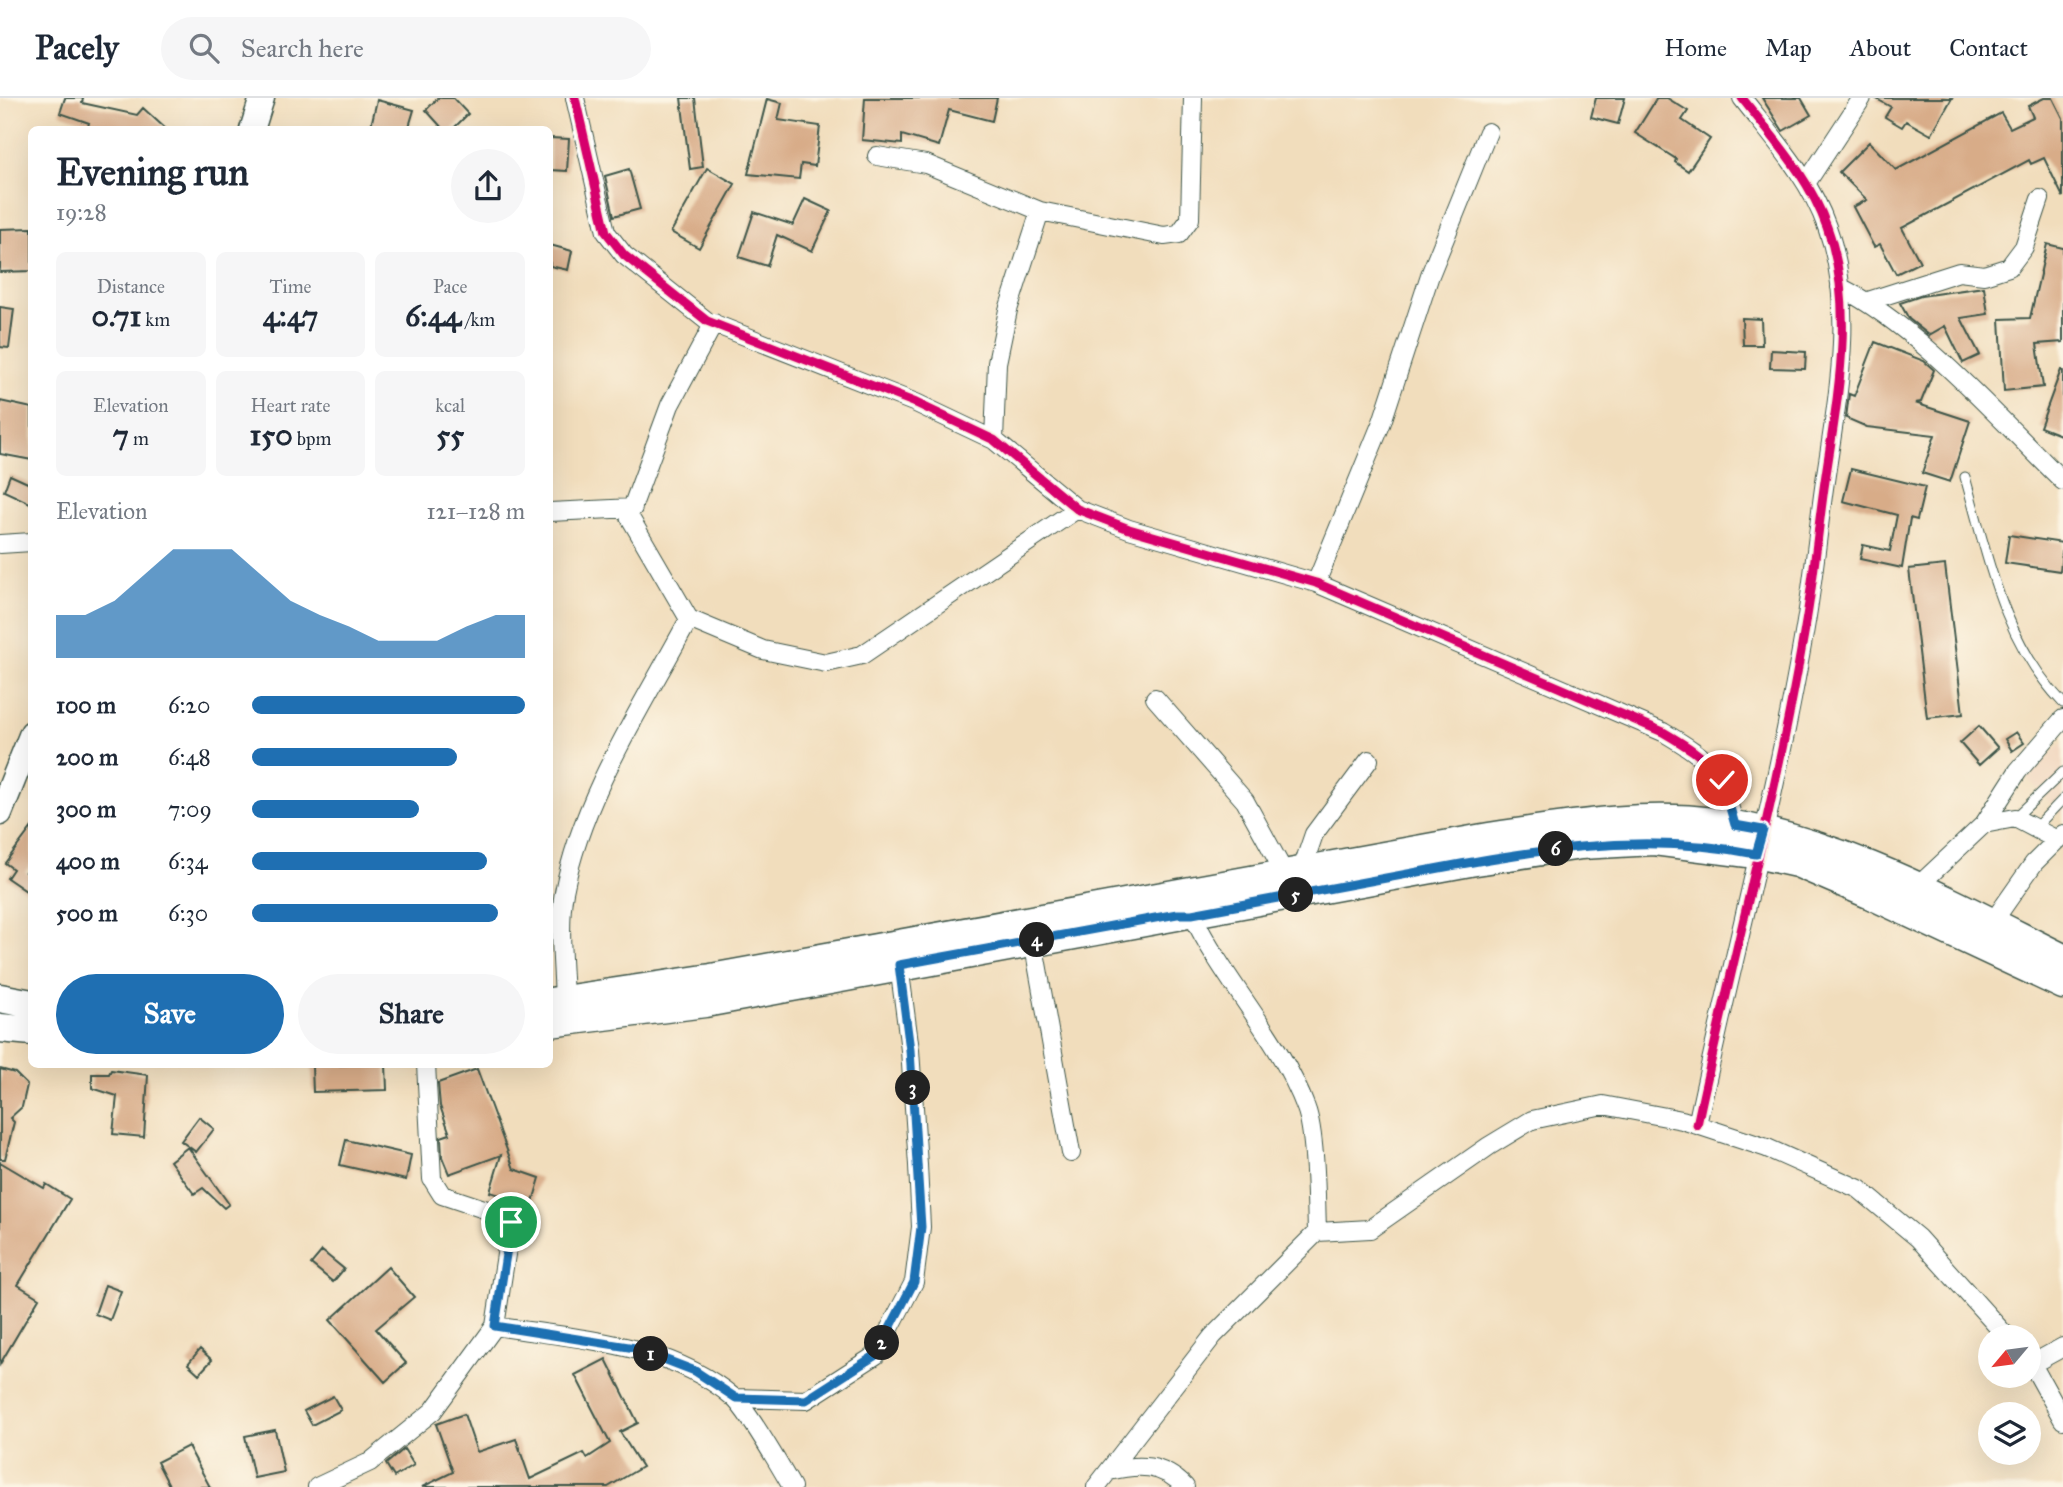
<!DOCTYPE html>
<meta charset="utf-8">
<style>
:root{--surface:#fff;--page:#f6f6f7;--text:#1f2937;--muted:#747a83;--line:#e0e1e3;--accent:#1f6fb2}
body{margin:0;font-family:"IM FELL Great Primer",serif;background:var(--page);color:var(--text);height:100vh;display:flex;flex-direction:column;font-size:26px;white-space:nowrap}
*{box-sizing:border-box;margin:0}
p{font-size:23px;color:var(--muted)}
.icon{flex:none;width:38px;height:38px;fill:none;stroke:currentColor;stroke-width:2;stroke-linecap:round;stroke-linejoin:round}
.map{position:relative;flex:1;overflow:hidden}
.side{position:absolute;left:28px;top:28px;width:525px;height:942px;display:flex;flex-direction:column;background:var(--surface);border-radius:10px;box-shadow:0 7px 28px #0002}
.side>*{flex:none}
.needle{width:46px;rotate:241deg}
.controls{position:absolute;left:1978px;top:1227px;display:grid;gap:14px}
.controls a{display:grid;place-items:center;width:63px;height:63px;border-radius:50%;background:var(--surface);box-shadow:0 7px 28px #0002;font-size:35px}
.pin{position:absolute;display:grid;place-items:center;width:60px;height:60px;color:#fff;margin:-30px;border:4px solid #fff;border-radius:50%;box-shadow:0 2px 7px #0007}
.km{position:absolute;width:35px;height:35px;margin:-18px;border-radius:50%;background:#222;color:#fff;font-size:19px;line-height:35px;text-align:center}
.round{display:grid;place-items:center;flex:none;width:74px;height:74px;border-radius:37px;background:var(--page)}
.summary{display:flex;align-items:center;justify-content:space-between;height:119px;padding:0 28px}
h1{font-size:38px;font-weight:700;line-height:52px}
.figures{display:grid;grid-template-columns:repeat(3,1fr);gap:10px;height:119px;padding:7px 28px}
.figures div{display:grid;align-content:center;border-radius:10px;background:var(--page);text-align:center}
.figures b{font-size:30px;font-weight:700}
.figures small{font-size:19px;font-weight:400}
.figures p{font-size:19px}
.chart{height:196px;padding:14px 28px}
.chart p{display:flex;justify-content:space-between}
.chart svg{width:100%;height:126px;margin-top:7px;fill:var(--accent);opacity:.7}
.cta{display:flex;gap:14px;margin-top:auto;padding:14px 28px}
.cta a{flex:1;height:80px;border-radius:42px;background:var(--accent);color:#fff;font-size:28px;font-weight:700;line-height:80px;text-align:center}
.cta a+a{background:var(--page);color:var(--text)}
ul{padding:0 28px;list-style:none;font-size:23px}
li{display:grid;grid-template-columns:112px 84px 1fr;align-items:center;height:52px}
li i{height:18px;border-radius:9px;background:var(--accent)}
header{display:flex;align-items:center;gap:42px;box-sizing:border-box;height:98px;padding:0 35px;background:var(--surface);border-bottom:2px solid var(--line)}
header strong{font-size:33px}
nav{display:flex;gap:38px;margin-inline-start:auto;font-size:24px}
.search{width:490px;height:63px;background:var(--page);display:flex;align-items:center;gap:18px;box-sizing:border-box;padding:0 24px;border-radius:38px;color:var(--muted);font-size:26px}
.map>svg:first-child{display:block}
.built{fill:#f1d5bd}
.building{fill:#d8ac88}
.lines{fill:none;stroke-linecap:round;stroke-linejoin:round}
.lane-casing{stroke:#3e5548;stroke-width:11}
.street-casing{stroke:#3e5548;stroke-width:20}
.secondary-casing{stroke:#3e5548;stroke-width:27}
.primary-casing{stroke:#3e5548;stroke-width:31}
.lane{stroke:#fff;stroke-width:9}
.street{stroke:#fff;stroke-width:18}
.secondary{stroke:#fff;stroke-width:24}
.primary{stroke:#fff;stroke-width:28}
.cycleway-casing{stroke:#fcf5e5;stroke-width:13}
.cycleway{stroke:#d6006c;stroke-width:9}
.route-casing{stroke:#fff;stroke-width:14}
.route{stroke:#1f6fb2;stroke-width:9}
</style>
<header>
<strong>Pacely</strong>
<div class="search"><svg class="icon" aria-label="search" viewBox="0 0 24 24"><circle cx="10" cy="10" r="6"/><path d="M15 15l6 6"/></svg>Search here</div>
<nav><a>Home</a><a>Map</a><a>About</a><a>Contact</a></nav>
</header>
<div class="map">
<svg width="2063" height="1389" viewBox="0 0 2063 1389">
<rect width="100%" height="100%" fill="#fcf5e5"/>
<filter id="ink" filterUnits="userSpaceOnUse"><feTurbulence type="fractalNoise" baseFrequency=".0143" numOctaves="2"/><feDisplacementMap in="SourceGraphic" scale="14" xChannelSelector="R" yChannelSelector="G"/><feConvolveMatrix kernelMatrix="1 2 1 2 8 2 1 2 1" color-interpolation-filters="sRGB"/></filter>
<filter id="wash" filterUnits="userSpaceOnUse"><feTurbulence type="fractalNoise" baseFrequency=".00686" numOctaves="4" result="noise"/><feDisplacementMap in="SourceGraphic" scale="28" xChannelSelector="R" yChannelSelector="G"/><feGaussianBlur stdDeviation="1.57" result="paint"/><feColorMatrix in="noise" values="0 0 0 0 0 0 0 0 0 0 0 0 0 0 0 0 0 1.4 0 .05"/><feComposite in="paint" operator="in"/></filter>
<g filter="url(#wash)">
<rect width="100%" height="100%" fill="#f1ddbc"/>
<path class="built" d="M2063,644V718L2026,679Z"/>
<g id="blocks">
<path class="building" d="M65,0H83L82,5L137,17L143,10L167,32H87L89,25L60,15Z
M438,0H453L468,16L452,32H444L426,12Z
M681,0H695L703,69L690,71Z
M865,0H997L992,23L949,12L939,48L902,37V46L862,42Z
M1596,0H1625L1618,26L1591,19Z
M1657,0H1667L1688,13L1682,22L1710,41L1688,73L1675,64L1676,61L1635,35Z
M1762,0H1801L1811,17L1783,33Z
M1875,0H1952L1931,37L1906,23L1902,29L1885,19L1891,9Z
M2044,0H2053L2063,20V99L2044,60L2031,66L2029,62L1902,130L1920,164L1896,176L1880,146L1874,149L1853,109L1867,102L1839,74L1869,44L1896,72L2001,15L2010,30L2033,19L2028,8Z
M767,1L782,5L778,22L820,28L815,68L801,66L799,81L748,76Z
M377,2L414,12L408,32H370Z
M550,40L569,41L567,73L550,72Z
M707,70L735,86L699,150L671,134Z
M629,71L640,111L614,118L605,78Z
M805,101L831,113L812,153L777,137L767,168L739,159L754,114L793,127Z
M32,130V173L0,174V131Z
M2047,146L2063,150V244L2037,246L2043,289L2004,293L2000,221L2030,220Z
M550,147L572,153L568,172L550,168Z
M1984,189L1988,216L1961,220L1980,257L1963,265L1945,228L1929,237L1909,221L1900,205L1921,198Z
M0,209L14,211L9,250L0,249Z
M1742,220L1761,221L1762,247H1743Z
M1875,244L1924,263L1934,272L1921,304L1915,305L1970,323L1950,384L1922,375L1935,337L1867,329L1846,320L1849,296L1854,298Z
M1771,252L1806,254L1805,271L1770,270Z
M2061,272L2063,273V338L2040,329Z
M0,303L32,310V362L0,356Z
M1851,371L1925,389L1917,422L1910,420L1902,470L1860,461L1863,447L1890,453L1897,417L1843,403Z
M10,377L32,387V406L4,393Z
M2009,437L2063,445L2060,473L2005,465Z
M1945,467L1963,616L1927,620L1909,471Z
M1979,628L1998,650L1979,667L1960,645Z
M2016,634L2024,645L2012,653L2005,641Z
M32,729V765L25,774L32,778V797L7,780L13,771L5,765Z
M386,966L387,992L313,994L312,968Z
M0,971L15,975L27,987L22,1009L10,1020L14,1024L5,1061H0Z
M477,971L514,1071L540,1080L532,1107L490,1094L501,1057L449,1076L442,1059L441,1039L450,1036L440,1008L438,985Z
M111,972L148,977L144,1039L113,1036L117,998L92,990V976H109Z
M199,1019L214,1031L196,1054L181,1043Z
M346,1042L411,1057L406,1082L340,1067Z
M188,1049L229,1106L224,1110L203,1090L194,1096L170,1063Z
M0,1064L44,1090L46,1086L70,1101L18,1187L39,1200L0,1266Z
M322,1153L344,1171L333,1184L311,1166Z
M388,1169L414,1199L376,1231L406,1265L385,1284L330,1222Z
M105,1187L121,1193L110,1222L95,1216Z
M200,1251L212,1262L199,1276L188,1266Z
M606,1261L638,1325L620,1334L642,1369L608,1389H422L453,1374L436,1326L464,1316L477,1354L516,1341L530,1381L584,1355L587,1360L610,1345L575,1277Z
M333,1298L341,1312L312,1327L304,1313Z
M275,1332L284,1374L254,1380L245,1338Z
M188,1348L210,1389H170L157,1364Z
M404,1351L414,1367L394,1379L386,1366Z"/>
</g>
</g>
<g filter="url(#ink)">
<use href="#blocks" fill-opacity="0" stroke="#3e5548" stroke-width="2"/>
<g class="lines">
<defs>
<path id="lane" d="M1965,379C1988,459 2003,543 2063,605
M2015,720L2063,674
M2036,729L2063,701"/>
<path id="street" d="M575,0L606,134L624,157L707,223L916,305L994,342L1077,411L1129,431L1316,485L1663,634C1714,664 1718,670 1735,727
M877,58L926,66L1040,113L1164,138L1179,136L1190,121L1193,0
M1807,84L1862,0
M1840,189C1920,230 1998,320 2063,383
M1868,203L1959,174L1984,177L2009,169L2024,149L2040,101
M714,225L670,307L629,418L689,521L763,552L826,565L862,557L1077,411
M994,342L997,265L1008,212L1040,113
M550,414L633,410
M0,446L32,444
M1316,485L1382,324L1430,177L1488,34
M1155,600L1245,703L1284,774
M1984,726L2015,720L2057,742
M1302,771L1314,736L1369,662
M1917,789L1984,726L2018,673L2063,621
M1992,825L2034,765L2063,736
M1033,843L1071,1055
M564,902C563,867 558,828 564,794C582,698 644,606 689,521
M426,966L432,1081L442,1097L502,1117L511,1124L495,1228C575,1241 668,1244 733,1299C747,1311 781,1370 792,1389
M1697,1027C1733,857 1779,689 1807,518C1814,475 1818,433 1824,390C1836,306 1857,212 1827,129C1810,80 1774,41 1742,0
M1317,1134L1370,1131L1489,1048L1532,1022L1603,1007L1682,1022L1767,1050L1859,1091L1918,1140L2007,1239
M2063,1249L2032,1266L2063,1322
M735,1300L806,1302L876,1257L914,1184L921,1129L918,1067L910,952L899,867
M1109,1373C1138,1366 1162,1365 1185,1389
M317,1389L370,1364L433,1313L495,1228
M1096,1389L1213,1238L1317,1134C1316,1104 1316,1036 1306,1010C1280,940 1224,884 1192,816"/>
<path id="secondary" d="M252,32L262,0
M0,715L32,635"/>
<path id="primary" d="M0,900L32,906
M550,904L711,880L1483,740C1559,729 1638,714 1714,724C1837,740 1954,806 2063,860
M550,925L705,905L1470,764L1581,747L1654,743L1756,756L1797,765L1871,797L2063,887
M0,930L32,933"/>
</defs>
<use href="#lane" class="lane-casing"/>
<use href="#street" class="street-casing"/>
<use href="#secondary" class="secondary-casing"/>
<use href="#primary" class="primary-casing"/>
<use href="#lane" class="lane"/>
<use href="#street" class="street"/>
<use href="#secondary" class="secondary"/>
<use href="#primary" class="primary"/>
<defs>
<path id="cycleway" d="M575,0L606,134L624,157L707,223L916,305L994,342L1077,411L1129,431L1316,485L1663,634C1714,664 1718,670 1735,727
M1697,1027C1733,857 1779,689 1807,518C1814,475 1818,433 1824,390C1836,306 1857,212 1827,129C1810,80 1774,41 1742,0"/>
</defs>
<use href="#cycleway" class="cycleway-casing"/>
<use href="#cycleway" class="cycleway"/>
</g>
</g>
<g class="lines" filter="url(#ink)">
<defs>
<path id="route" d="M511,1124L495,1228L635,1250L695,1273L736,1300L806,1302L876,1257L914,1184L921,1129L910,952L899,867L1177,816H1192C1266,802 1339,789 1413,775C1529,753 1638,733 1756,756L1763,732L1735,727L1722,682"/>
</defs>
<use href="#route" class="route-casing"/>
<use href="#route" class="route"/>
</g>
</svg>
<div class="controls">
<a><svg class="needle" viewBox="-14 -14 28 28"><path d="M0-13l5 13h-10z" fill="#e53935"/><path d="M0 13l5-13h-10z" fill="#747a83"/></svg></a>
<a><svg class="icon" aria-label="layers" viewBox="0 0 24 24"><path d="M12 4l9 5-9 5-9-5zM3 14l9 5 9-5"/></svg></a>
</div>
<div class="pin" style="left:511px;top:1124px;background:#1e9e55"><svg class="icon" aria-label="arrive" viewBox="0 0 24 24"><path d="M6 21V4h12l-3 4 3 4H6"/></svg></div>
<div class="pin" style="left:1722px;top:682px;background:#d93025"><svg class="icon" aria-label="check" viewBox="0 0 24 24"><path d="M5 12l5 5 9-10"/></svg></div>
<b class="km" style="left:651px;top:1256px">1</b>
<b class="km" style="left:882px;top:1245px">2</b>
<b class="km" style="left:913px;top:990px">3</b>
<b class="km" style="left:1037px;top:842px">4</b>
<b class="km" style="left:1296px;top:797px">5</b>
<b class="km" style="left:1556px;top:751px">6</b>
<section class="side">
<div class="summary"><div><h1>Evening run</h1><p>19:28</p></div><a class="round"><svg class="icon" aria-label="share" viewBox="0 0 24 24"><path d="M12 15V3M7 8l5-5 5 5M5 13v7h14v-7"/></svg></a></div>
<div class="figures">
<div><p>Distance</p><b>0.71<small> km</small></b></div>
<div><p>Time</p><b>4:47</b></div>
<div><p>Pace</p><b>6:44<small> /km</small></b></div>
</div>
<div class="figures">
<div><p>Elevation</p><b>7<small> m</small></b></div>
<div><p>Heart rate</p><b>150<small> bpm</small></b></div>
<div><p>kcal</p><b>55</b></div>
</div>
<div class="chart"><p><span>Elevation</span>121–128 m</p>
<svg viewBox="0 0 160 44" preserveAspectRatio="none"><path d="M0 44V29L10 29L20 24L30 15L40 6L50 6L60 6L70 15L80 24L90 29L100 33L110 38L120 38L130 38L140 33L150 29L160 29V44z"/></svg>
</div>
<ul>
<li><b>100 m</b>6:20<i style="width:100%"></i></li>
<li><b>200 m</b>6:48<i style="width:75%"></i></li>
<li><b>300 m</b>7:09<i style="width:61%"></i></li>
<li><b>400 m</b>6:34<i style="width:86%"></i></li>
<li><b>500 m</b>6:30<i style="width:90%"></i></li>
</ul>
<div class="cta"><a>Save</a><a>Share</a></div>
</section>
</div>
